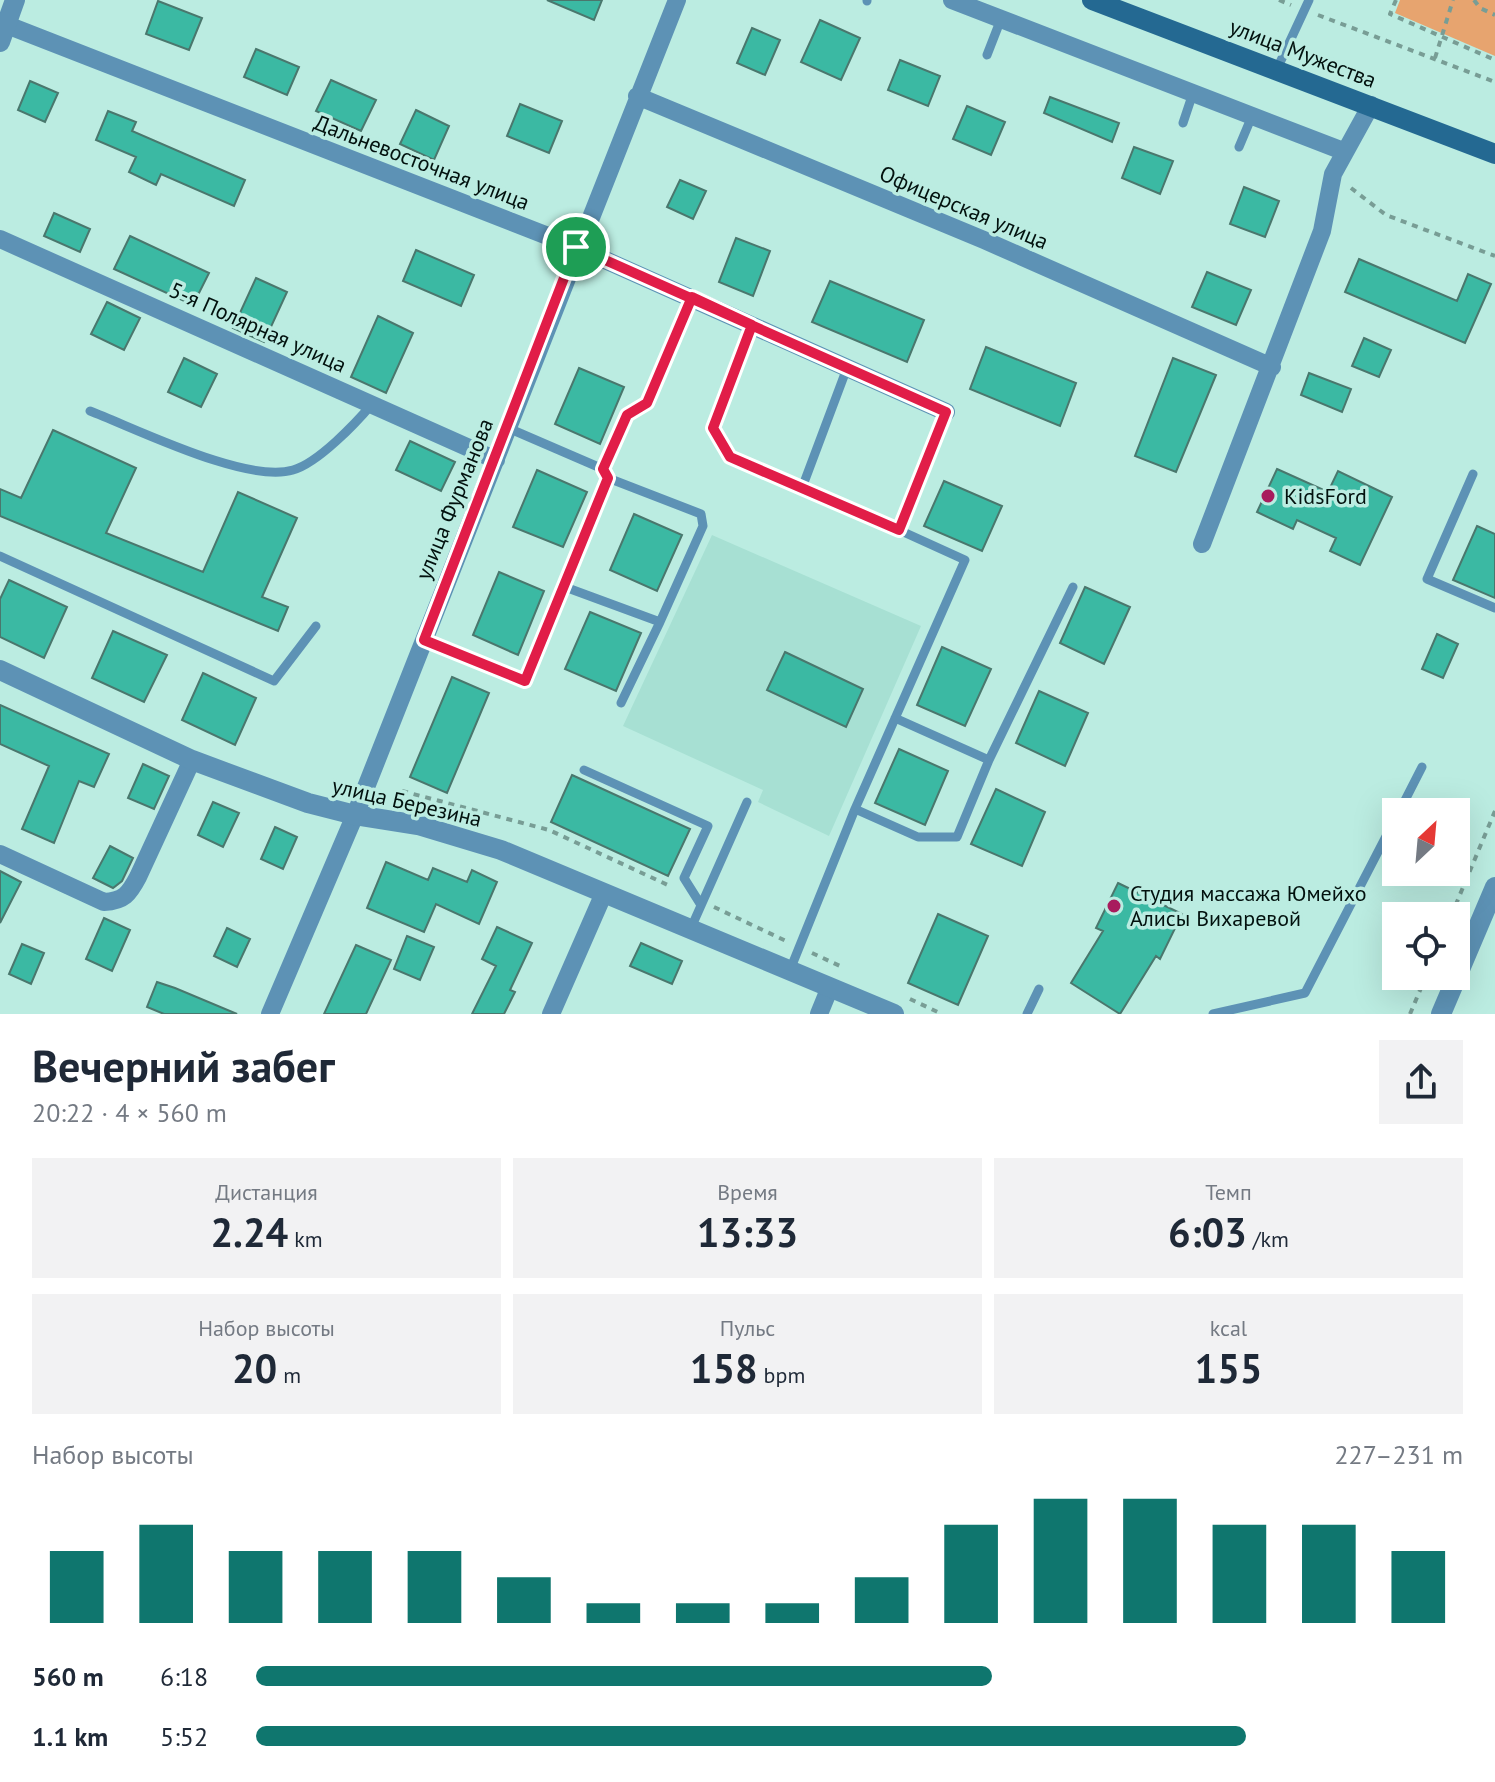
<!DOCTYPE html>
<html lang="ru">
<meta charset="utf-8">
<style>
:root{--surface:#fff;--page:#f2f2f3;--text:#1f2937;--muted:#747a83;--accent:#0f766e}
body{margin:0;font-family:"PT Sans",sans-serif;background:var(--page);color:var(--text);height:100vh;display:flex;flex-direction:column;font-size:30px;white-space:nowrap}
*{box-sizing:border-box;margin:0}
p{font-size:26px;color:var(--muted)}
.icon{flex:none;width:44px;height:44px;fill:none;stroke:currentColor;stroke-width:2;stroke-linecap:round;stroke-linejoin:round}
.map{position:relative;height:1014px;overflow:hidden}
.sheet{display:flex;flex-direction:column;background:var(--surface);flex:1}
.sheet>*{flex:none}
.needle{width:52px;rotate:26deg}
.buttons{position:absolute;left:1382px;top:798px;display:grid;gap:16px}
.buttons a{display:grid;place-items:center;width:88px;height:88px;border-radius:0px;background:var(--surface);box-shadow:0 8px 32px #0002;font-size:40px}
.pin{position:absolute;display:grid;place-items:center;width:68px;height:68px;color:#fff;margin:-34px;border:4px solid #fff;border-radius:50%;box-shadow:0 2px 8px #0007}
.round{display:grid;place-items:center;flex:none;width:84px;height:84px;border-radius:0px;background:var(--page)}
.overview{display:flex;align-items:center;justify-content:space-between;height:136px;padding:0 32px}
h1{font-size:44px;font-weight:700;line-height:60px}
.metrics{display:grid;grid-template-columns:repeat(3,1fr);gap:12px;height:136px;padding:8px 32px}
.metrics div{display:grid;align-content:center;border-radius:0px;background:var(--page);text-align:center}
.metrics b{font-size:40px;font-weight:700}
.metrics small{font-size:22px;font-weight:400}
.metrics p{font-size:22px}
.chart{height:224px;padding:16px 32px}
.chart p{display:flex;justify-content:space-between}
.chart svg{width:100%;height:144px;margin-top:8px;stroke:var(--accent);stroke-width:6}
ul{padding:0 32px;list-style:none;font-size:26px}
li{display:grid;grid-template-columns:128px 96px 1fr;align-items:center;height:60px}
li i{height:20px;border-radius:10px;background:var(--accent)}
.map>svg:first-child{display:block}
.built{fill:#a7e0d3}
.green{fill:#e7a46f}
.building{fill:#3bb9a3;stroke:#4a776d;stroke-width:2}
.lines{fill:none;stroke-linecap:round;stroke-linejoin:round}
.path{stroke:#789d95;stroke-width:4;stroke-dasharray:6 6;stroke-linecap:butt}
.service{stroke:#5d92b5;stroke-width:9}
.minor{stroke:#5d92b5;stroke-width:18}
.tertiary{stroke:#5d92b5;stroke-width:20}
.secondary{stroke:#246992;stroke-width:20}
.route-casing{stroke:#fff;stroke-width:16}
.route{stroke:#e11d48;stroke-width:10}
.poi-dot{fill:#a81c5d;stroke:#bbece1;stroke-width:3}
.labels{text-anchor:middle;stroke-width:7;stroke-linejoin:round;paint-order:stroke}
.street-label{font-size:22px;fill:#02110e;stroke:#bbece1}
.poi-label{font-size:22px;fill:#02110e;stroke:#bbece1;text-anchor:start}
</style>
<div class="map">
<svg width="1495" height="1014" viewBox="0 0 1495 1014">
<rect width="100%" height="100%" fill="#bbece1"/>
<path class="built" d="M712,535L921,626L829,836L758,802L763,790L623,726Z"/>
<path class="green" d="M1400,0H1495V56L1395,13Z"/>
<path class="building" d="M547,0H602L594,20Z
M158,1L202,18L189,50L146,34Z
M820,20L860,38L841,80L801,62Z
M752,28L780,40L765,75L737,63Z
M256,49L299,67L287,95L244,77Z
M900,60L940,76L928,106L888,90Z
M331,80L376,100L361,131L316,111Z
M30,81L58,93L45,122L18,110Z
M1050,97L1119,123L1112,142L1044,113Z
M520,104L562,121L549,153L507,136Z
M967,106L1005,122L991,155L953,139Z
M416,110L449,126L434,160L400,144Z
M108,111L136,122L132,131L245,180L234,206L161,174L156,185L129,172L136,157L96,140Z
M1134,147L1173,161L1160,194L1122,178Z
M680,180L706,191L693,219L667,207Z
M1244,187L1279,201L1265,237L1230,224Z
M54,213L90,229L80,252L44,236Z
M130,236L209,273L193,305L114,269Z
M736,238L770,251L753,296L719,282Z
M416,250L474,275L461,306L403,281Z
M1359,259L1457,301L1468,274L1491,284L1465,343L1345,292Z
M1207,272L1251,290L1236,325L1192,307Z
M256,278L287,292L264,342L233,328Z
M830,281L924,320L907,362L812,322Z
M107,302L140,318L124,350L91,334Z
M378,316L413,333L386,393L351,377Z
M1364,338L1391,350L1379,377L1352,366Z
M986,347L1076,383L1060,426L970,389Z
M184,358L217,374L201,407L168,392Z
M1173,358L1216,375L1176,472L1135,456Z
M579,368L624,387L600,444L555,424Z
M1309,373L1351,389L1342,412L1301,395Z
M53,430L136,468L106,533L203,572L238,492L297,518L262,597L288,607L278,631L0,516V489L21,498Z
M410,441L455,462L441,491L396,470Z
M1277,469L1328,492L1338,471L1392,497L1360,565L1330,551L1336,538L1297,520L1293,529L1257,512Z
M537,470L587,492L563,547L513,527Z
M944,481L1002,506L982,551L924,526Z
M634,514L682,535L657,591L610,570Z
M1477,526L1495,534V598L1453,580Z
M499,572L544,591L518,655L473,635Z
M9,580L67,607L44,658L0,637V599Z
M1085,587L1130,607L1104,664L1060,643Z
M590,612L641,633L616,691L565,669Z
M113,631L167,655L144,702L92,678Z
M1437,634L1458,644L1443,678L1422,669Z
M942,647L991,669L965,726L917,705Z
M785,652L863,689L846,727L767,690Z
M203,673L256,698L235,745L182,720Z
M452,677L489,693L447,793L410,777Z
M1039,691L1088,713L1065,766L1016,743Z
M0,705L109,754L94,787L79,781L54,843L22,829L49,766L0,744Z
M899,749L948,771L925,825L875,803Z
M143,764L169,776L154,809L128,798Z
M572,775L690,829L668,876L551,822Z
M996,789L1045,812L1022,866L971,844Z
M213,802L239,813L223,847L198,835Z
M275,827L297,837L283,869L261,859Z
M110,846L133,858L122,881L113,888L93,878Z
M386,862L428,880L433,868L467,882L472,870L497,882L479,924L436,904L424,932L367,908Z
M0,871L21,882L0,923Z
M1118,883L1182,914L1160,959L1156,956L1120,1014L1071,983L1103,931L1096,928Z
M938,914L988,936L958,1005L908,983Z
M104,918L130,930L112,971L86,959Z
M497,927L532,943L510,990L515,992L504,1014H472L496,966L482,959Z
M227,928L250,939L237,967L214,956Z
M407,936L434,947L420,980L394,969Z
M641,943L682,961L672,984L630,966Z
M22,944L44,953L31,984L9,974Z
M356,945L391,960L366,1014H324Z
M157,982L175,988L237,1014H164L147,1007Z"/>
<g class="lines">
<path class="path" d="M1279,0L1291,5
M1396,0L1390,14L1495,60
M1474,0L1480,8L1495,15
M1318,15L1495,82
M1435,58L1453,0
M1351,188L1386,215L1495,256
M402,791L549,830L670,886
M714,907L786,941
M1451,916L1495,811
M812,953L840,966
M910,999L942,1014
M1410,1014L1426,976"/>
<path class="service" d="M867,1V0
M987,55L1001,19
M1277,69L1309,0
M1183,123L1193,93
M1239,147L1252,116
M752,325L713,428L730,457L802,488
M847,368L802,488L899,530
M90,411C137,429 247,484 293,470C318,463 356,423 372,404
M508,428L603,469L627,415L647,403L692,297
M1473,474L1427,579L1495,608
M0,556L274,681L316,626
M565,587L660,622L703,526L701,514L608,478
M424,640L525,681L608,478L603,469
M621,703L660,622
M895,718L989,760
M584,770L708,826L684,878L701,905
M855,809L918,837H957L989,760L1073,587
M1399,812L1422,767
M691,928L747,802
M790,970L855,809L965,560L899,530L946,412
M1027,1014L1039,989
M1213,1014L1305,993L1396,817"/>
<path class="minor" d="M952,0L1343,151
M7,25L576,247L946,412
M637,96L984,240L1272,367
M0,239L496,460
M1202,544L1322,231L1333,174L1371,105
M0,854L104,902C124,901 129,894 138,877L192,760
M270,1014L355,815L677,0
M551,1014L604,893
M819,1014L830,987"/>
<path class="tertiary" d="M0,42L15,0
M0,670L192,760L308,803L355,815L418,825L501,850L894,1014
M1441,1014L1495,887"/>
<path class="secondary" d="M1092,0L1495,154"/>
</g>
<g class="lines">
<defs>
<path id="route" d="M576,247L424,640L525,681L608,478L603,469L627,415L647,403L692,297L752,325L713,428L730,457L899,530L946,412L576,247"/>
</defs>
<use href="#route" class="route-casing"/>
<use href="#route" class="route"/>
</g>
<g class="poi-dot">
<circle cx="1268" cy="496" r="8"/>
<circle cx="1114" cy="906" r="8"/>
</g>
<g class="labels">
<g class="street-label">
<text transform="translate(1303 53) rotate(21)" y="8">улица Мужества</text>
<text transform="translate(422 162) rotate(21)" y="8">Дальневосточная улица</text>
<text transform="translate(964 207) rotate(23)" y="8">Офицерская улица</text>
<text transform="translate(258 327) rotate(24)" y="8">5-я Полярная улица</text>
<text transform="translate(454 499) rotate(-68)" y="8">улица Фурманова</text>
<text transform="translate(407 802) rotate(13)" y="8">улица Березина</text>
</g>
<g class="poi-label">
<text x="1284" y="504">KidsFord</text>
<text x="1130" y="901">Студия массажа Юмейхо<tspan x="1130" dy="25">Алисы Вихаревой</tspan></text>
</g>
</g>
</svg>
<div class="buttons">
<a><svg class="needle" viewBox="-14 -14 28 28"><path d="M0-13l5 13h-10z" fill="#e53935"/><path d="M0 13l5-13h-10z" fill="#747a83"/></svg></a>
<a><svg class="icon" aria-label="locate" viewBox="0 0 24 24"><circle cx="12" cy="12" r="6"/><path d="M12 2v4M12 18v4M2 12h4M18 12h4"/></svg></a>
</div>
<div class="pin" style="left:576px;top:247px;background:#1e9e55"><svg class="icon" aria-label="arrive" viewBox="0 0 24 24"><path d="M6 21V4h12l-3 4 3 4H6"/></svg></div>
</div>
<section class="sheet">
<div class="overview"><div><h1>Вечерний забег</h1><p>20:22 · 4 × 560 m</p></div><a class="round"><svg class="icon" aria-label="share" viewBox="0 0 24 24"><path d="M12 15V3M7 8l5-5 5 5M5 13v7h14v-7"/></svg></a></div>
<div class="metrics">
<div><p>Дистанция</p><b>2.24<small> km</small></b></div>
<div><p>Время</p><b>13:33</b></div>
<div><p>Темп</p><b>6:03<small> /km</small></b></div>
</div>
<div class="metrics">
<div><p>Набор высоты</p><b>20<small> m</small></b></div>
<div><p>Пульс</p><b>158<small> bpm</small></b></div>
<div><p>kcal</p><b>155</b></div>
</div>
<div class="chart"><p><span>Набор высоты</span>227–231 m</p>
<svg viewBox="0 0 160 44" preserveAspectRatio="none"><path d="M5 44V22M15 44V14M25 44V22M35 44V22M45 44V22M55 44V30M65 44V38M75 44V38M85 44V38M95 44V30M105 44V14M115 44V6M125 44V6M135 44V14M145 44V14M155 44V22"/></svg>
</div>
<ul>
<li><b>560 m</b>6:18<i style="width:61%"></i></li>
<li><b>1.1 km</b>5:52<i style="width:82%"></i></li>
</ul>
</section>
